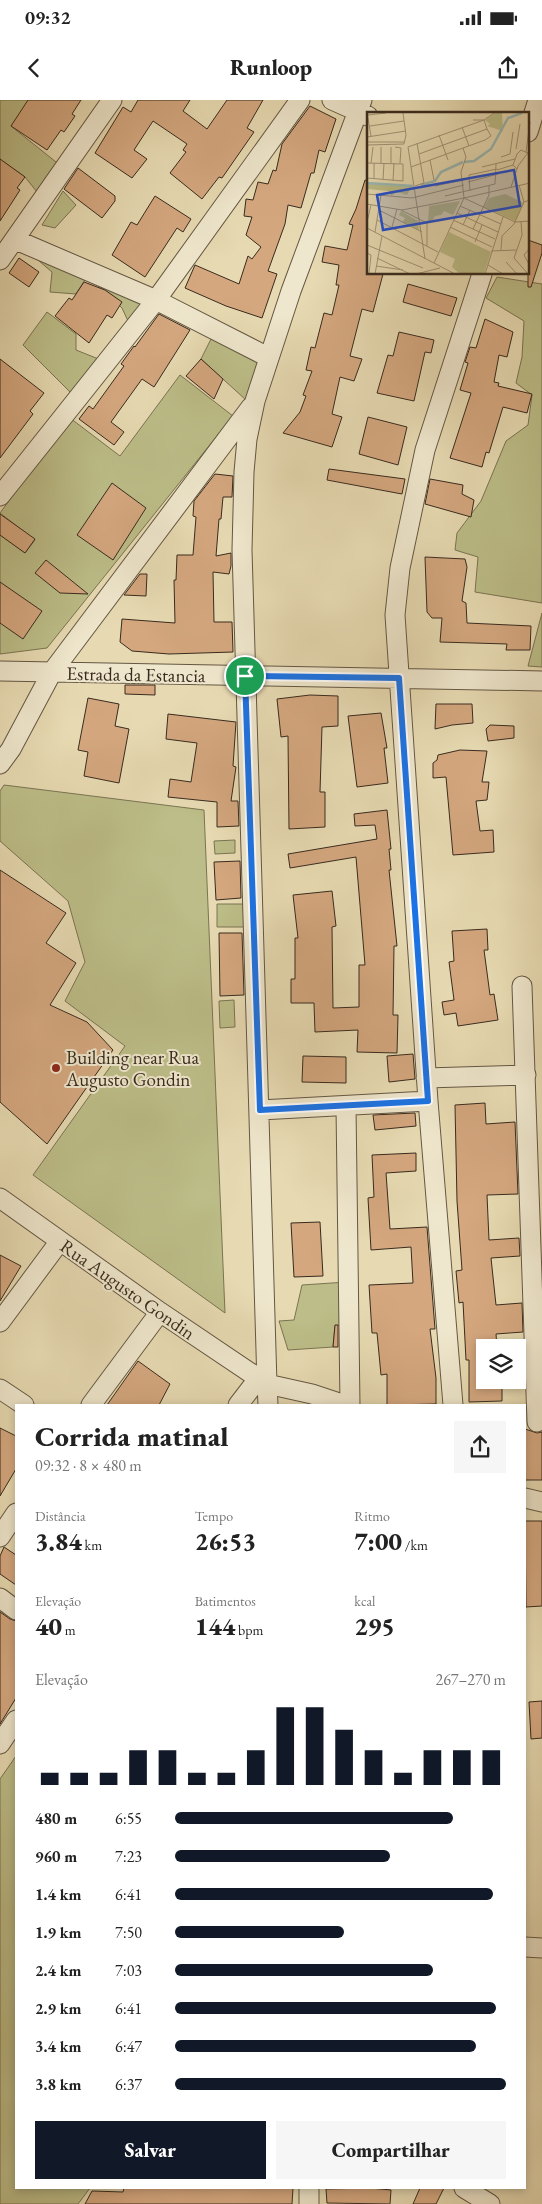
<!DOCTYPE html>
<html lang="pt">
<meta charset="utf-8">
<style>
:root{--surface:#fff;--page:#f6f6f6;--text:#222;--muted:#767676;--accent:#111827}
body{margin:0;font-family:"EB Garamond",serif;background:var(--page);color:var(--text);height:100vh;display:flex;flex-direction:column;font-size:19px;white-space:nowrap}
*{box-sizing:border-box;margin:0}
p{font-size:16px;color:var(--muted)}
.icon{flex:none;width:28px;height:28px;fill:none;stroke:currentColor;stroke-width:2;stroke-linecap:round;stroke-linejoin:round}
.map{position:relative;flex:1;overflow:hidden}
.panel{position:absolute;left:15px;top:1304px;width:511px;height:785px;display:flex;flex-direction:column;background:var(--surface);border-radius:0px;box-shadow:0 2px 8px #0003}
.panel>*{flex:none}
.tools{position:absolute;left:476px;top:1239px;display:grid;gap:10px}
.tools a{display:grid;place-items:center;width:50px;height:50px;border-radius:0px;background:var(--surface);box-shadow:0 2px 8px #0003;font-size:25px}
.pin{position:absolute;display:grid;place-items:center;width:42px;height:42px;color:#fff;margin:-21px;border:2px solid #fff;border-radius:50%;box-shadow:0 1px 5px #0007}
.round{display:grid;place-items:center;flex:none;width:52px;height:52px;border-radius:0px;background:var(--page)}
.overview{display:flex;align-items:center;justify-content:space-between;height:85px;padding:0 20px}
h1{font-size:28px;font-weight:800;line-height:38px}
.metrics{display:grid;grid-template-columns:repeat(3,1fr);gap:8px;height:85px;padding:5px 20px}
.metrics div{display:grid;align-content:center}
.metrics b{font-size:25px;font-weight:800}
.metrics small{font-size:14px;font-weight:400}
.metrics p{font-size:14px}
.chart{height:140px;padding:10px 20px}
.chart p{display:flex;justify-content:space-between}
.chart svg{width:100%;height:90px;margin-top:5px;stroke:var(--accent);stroke-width:6}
.cta{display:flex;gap:10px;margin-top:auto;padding:10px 20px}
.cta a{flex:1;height:58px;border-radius:0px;background:var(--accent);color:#fff;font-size:20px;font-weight:800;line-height:58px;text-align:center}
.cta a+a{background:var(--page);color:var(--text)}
ul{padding:0 20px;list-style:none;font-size:16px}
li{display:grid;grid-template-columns:80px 60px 1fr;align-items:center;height:38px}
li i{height:12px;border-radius:6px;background:var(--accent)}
.status{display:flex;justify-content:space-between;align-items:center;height:35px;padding:0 25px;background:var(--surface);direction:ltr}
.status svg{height:14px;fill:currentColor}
header{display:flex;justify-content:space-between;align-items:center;height:65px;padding:0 20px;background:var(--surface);font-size:22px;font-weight:800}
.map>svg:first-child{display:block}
.green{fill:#bcbd88;stroke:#7a7453}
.building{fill:#d4a77f;stroke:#382b1e}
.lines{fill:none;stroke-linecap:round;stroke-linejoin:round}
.minor-casing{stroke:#645743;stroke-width:21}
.minor{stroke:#efe7cd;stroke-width:19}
.route-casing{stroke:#fff;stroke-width:10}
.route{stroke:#1a73e8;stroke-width:6}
.poi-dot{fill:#8f2418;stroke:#efe7cd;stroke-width:2}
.labels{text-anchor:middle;stroke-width:4;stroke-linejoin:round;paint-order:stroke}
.street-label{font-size:19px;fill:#382b1e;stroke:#efe7cd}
.poi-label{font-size:19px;fill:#382b1e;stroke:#efe7cd;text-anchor:start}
.inset-river{fill:none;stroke:#99b9b5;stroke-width:2.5}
.inset-road{fill:none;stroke:#a19477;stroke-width:1}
.view{fill:#1d4ed8;fill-opacity:0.15;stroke:#1d4ed8;stroke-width:2.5}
.inset-edge{fill:none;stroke:#382b1e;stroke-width:2.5}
</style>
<div class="status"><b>09:32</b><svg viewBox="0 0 49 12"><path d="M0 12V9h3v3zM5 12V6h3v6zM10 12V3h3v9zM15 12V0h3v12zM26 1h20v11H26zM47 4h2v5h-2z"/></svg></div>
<header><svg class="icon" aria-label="back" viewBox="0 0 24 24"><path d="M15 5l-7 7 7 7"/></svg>Runloop<svg class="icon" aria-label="share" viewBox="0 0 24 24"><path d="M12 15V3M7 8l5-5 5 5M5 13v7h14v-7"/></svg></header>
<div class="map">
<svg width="542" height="2104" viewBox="0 0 542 2104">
<rect width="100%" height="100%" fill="#e7dab2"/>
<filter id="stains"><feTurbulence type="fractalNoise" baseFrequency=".004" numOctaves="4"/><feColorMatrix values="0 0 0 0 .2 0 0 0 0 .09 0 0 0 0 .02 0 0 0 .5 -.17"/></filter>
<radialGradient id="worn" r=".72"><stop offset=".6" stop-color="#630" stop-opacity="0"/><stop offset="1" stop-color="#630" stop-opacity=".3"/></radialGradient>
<path class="green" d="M0,0H31L11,26L61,66L37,92L25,77L0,59Z
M63,91L76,105L55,128L42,125Z
M25,149L146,202L128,221L122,208L89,177L86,178L76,194L50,192L52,172Z
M497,177L542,184V503L475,492L478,457L455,450L457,433L481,401L506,341L528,325L532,295L516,283L522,257L524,221L486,198Z
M47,212L76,234V250L101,260L72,294L23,245Z
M213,235L260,259L246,300L201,259Z
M180,275L233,316L47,548L0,554V435L25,453L35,440L0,413L70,318L120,356Z
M542,513V567L528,566Z
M4,685L204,710L225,1213L33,1075L125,946L65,901L85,862L68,801L0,741V691Z
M235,740V753L215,754L214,741Z
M217,804H244V827H217Z
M234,900L235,927L220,928L219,901Z
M347,1182L348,1224L335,1226L333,1247L288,1250L279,1221L294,1220L302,1185Z
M16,1656V2088H90L78,2104H0V1679Z"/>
<path class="building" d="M28,0H81L72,14L75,16L64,32L61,30L47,50L11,26Z
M138,0H190L183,11L207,29L227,0H263L247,28L254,32L222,78L219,77L202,99L170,73L186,52L183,50L187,44L153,21L134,50L147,59L132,78L95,53L123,7L131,12Z
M310,6L336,19L325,52L319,50L314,73H311L301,108L288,105L285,124L268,171L277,174L262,218L226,206L185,188L195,165L239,184L248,156L252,159L261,147L246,135L252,117L244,116L246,99L253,100L258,82L268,84L273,70L276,71L282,44Z
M0,59L25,77L17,88L20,90L0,121Z
M78,68L115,96V101L102,118L64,89Z
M365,80L368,81V174H383L373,212L362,209L350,256L362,259L354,281L340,277L332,314L342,317L332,347L283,333L300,312L306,296L303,295L312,271L306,270L311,247L315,248L324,213L332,215L339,185H336L339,165L322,162L325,146L347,150L353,125L349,124L356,109Z
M155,96L191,119L183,132L177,128L145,177L112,155L131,122L137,125Z
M528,140L542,145V153L531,187H528Z
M19,158L39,172L29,187L9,173Z
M84,182L105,190L122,202L112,218L107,215L89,243L55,216L69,198L72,200Z
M408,184L457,198L451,216L403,202Z
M159,214L190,230L154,287L142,279L111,322L124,332L114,345L79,319L89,306L93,309L124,266L121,264L134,246L135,247Z
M485,219L513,232L507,257L499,255L494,282L499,283L498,286L532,294L527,313L503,307L489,353L486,352L482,367L450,358L471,293L460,290L468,263L465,262L470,247L476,248Z
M399,232L434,240L431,253L425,252L414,301L377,293L388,255L393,256Z
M0,259L44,293L30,311L33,314L0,358Z
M201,259L223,279L214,299L186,276Z
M368,317L407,327L398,365L359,354Z
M329,369L405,379L402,394L327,380Z
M215,374L233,376L232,397H223L221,419H219L216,456L231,453V466L229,474L213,472L214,522H232L233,552L169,554L132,551L120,542L122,519L175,523L174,480H176L177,455H193L196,417L193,416L194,401Z
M430,379L463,385L462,394L474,400L471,417L425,404Z
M112,383L146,408L113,460L77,435Z
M0,414L35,439L25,453L0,435Z
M425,457L465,459L467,467L462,501L466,503L467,523L531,526L530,550H506L507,544L440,542L442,518H432L427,512Z
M46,460L88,494L60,493L35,473Z
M140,474H147L146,496L124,495Z
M0,482L42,511L23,539L0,523Z
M125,585H155V595L125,594Z
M310,595L338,596V626L322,627L320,692H325V727L289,729L288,636L281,637L277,599Z
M88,598L119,604L115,626L129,629L119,683L84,676L88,652L78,650Z
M436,604H472L473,623L452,625L435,629Z
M381,613L387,648H384L388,683L357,687L348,616Z
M168,614L236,622L233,666L236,667L231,701H238L239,726L217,727V702L168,697L170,679L191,682L197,643L166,639Z
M490,625L514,626V638L488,641L486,629Z
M460,650L487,651L482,682H489L487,700L476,701L480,731L493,730L494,752L453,755L446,677L433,678V663L437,660L438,655Z
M387,710L391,749H389L391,770H389L397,846H394L393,915H398L397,953L357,952L358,930L315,932L314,903H291V879H295V838H298L293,795L332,791L336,826L332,827L333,908L359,907V865H365L356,757L290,768L288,754L377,739L375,725L355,726L354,714Z
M240,761L241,798L216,800L214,762Z
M0,770L66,813L46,843L76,863L50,905L87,922L113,950L47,1044L0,1002Z
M487,829L488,850H484L490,895L494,894L498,920L458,926L456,913L444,915L442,902L454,900L449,862L454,861L452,831Z
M219,833H242L244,895L220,896Z
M413,954L415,979L389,982L387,956Z
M303,956L346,957V983L302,982Z
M485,1003L486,1024L515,1022L518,1094L487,1095L489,1140L519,1138L520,1156L491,1158L496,1205L522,1203L523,1232L496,1234L497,1248H485V1280H502V1301L469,1302V1260H466L463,1202L459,1203L456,1171L462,1170L457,1101L455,1005Z
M415,1013L416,1026L375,1030L373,1015Z
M416,1053V1071L386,1073L390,1129L427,1127L435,1229H430L436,1278V1304L387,1305V1274L381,1275L377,1233H372L369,1185L413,1183L411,1147L371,1150L368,1098L374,1097L372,1055Z
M320,1122L323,1176L294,1177L291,1123Z
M0,1155L21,1166L0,1201Z
M335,1225H338V1247H333Z
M138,1261L170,1284L159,1305H107Z
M0,1328L16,1336V1369L0,1396Z
M525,1329L537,1333L542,1332V1380H525Z
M525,1421H542V1506L526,1507Z
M4,1447L16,1455V1485L0,1474V1456Z
M0,1512L10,1519L16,1521V1598L0,1624Z
M542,1601V1638L531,1639L529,1602Z
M124,2088H293L292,2104H85L92,2091L123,2092Z
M370,2088L391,2090L390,2104L327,2103L326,2089Z
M420,2088H444L436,2104H413Z"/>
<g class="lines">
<defs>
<path id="minor" d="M332,0L368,16
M528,32L538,0
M16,140L156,200L268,257
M0,160L112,0
M0,396L156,200L300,0
M0,571L542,581
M0,664L11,649L52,572L251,307
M522,886L537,1322
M426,978L526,975
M346,1007L350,1305
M260,1010L428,1001
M0,1098L160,1212L267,1284L268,1305
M0,1222L60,1141
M0,1289L24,1305
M91,1305L160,1212
M238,1305L258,1279
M345,1305L312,1294L267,1284C260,1006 249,728 242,450L244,372L247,339L255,301L291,191L362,0
M453,1305L428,1001L395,515L400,468L425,350L482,174
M525,1398L542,1402
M0,1437L16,1413
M0,1498L16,1510
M0,1644L16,1620
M525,1847L542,1848
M309,2088V2104
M464,2088L490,2104"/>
</defs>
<use href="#minor" class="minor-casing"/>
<use href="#minor" class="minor"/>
</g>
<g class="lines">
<defs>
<path id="route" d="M245,576L399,578L428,1001L260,1010Z"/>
</defs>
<use href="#route" class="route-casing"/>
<use href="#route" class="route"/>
</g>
<circle class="poi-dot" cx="56" cy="968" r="5"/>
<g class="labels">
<g class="street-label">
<text transform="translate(136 574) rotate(1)" y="7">Estrada da Estancia</text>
<text transform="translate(128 1189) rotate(35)" y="7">Rua Augusto Gondin</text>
</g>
<g class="poi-label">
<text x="66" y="964">Building near Rua<tspan x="66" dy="22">Augusto Gondin</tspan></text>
</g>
</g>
<g transform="translate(367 12)">
<rect width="162" height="162" fill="#e7dab2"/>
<path d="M128,1H135L136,19L120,14L123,12L118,8ZM0,71L47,75V77H43L40,83L30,80L24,84L22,79L0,77ZM138,82L157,91L148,109L117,95L122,86ZM93,89L86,103L77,99L74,103L68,104L64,111L61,110L62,94ZM34,99L51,109L52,118L44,114L45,111L43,113L36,110L38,106L32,103ZM82,120L124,140L117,162H93L85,155L88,147L73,140Z" fill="#bcbd88"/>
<path class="inset-river" d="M97,50L107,49L124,37L141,6L155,1M0,71L46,74M54,73L68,69L74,60L96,50"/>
<path class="inset-road" d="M0,1L4,24M1,3L19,1M106,8H117L127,1M3,14L37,9M95,15L102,34M72,23L81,48M0,25L39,19M0,30H37M0,33L37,32L39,23L36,1M14,35V51M24,35V51M28,35L34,36L33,51M41,35L58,147M41,35L117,8M149,37L153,12M159,40L163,10M52,42L120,17L117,8M134,45L143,42L146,20M63,48L67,68M0,51L36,52V69L0,66M4,51L6,35M44,55L118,28L124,24L120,17M115,55L148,47M150,57L146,53L150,42L154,38L163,42M130,58L146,53M7,67V51M16,68L17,51M26,69L27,51M101,70L131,62M152,73L157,90M48,74L57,71L50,31M68,74L96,68M144,75L151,54L163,38M103,79L102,63L130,57M0,82L45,86L97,73M78,84L128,72L129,52M97,86L148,110L163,109M97,86L163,71M0,92L35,98L97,86L94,60L99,45L96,36M93,94L134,112M12,98L55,120M34,98L60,111V134M90,101L131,120M10,108L71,140M86,108L128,127M0,110L4,93M154,110L155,123L147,146L161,162M96,113L103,98M25,115L30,97M83,115L125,135M0,116L88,162M106,117L122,83V74M8,120L14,83M108,130L115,113M0,133L56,156M163,136L157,143L163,154M134,138L135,124L147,112L157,90L163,88M124,139L149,138M0,141L4,143L2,162M10,146L43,162M139,150L150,162M67,151L97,86M121,153L136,162M9,154L36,158M8,162L15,124M49,162L73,156M118,162L136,105"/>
<path class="view" d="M147,58L153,94L16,118L10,83Z"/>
<rect width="162" height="162" class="inset-edge"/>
</g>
<rect width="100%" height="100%" filter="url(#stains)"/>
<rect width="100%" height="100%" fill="url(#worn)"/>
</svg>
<div class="tools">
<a><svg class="icon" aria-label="layers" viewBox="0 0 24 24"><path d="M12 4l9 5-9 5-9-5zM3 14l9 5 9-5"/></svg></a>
</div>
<div class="pin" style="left:245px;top:576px;background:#1e9e55"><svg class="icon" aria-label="arrive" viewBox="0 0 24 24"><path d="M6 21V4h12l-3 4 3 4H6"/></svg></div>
<section class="panel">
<div class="overview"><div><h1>Corrida matinal</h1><p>09:32 · 8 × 480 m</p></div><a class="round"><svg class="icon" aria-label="share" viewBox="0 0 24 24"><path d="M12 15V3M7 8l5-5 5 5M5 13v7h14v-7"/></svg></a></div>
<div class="metrics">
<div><p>Distância</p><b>3.84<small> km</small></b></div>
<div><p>Tempo</p><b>26:53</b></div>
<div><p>Ritmo</p><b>7:00<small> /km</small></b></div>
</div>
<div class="metrics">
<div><p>Elevação</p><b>40<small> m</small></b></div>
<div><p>Batimentos</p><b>144<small> bpm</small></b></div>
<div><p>kcal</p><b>295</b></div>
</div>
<div class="chart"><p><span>Elevação</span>267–270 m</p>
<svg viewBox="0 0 160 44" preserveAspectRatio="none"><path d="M5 44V38M15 44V38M25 44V38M35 44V27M45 44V27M55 44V38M65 44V38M75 44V27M85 44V6M95 44V6M105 44V17M115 44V27M125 44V38M135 44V27M145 44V27M155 44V27"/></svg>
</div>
<ul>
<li><b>480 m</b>6:55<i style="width:84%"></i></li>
<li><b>960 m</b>7:23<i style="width:65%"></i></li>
<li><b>1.4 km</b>6:41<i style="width:96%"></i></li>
<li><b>1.9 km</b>7:50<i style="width:51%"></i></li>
<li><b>2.4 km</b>7:03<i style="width:78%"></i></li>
<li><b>2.9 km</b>6:41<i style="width:97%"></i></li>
<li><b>3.4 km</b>6:47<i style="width:91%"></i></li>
<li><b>3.8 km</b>6:37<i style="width:100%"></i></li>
</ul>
<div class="cta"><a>Salvar</a><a>Compartilhar</a></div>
</section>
</div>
